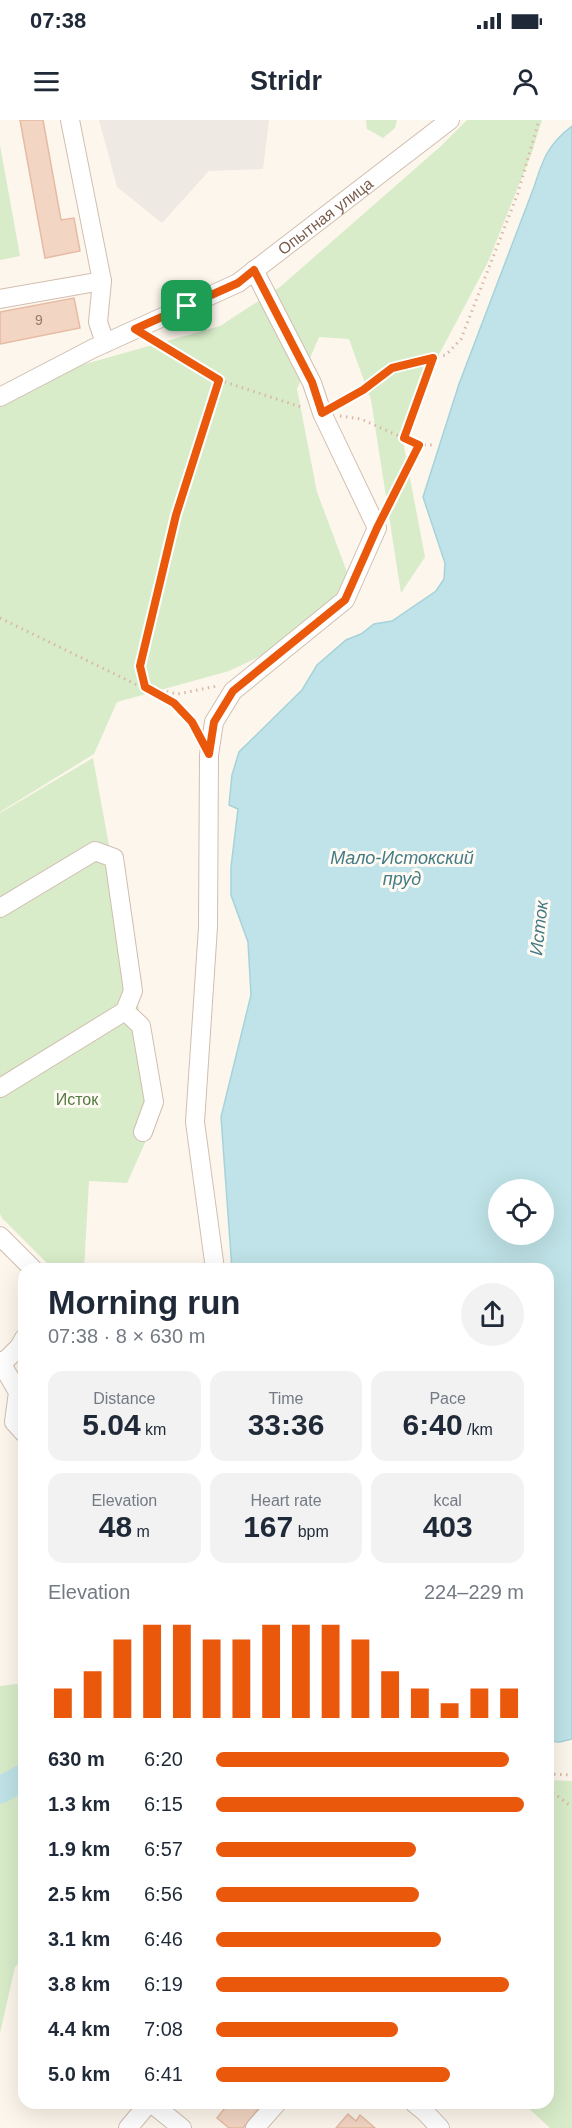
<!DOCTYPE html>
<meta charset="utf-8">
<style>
:root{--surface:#fff;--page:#f2f2f3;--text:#1f2937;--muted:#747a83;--accent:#ea580c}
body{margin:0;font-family:Arial,sans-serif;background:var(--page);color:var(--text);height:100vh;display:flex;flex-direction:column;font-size:22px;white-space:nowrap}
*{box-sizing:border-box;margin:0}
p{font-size:20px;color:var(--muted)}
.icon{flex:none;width:33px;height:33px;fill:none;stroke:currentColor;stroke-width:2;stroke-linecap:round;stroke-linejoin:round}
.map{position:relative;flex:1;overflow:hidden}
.panel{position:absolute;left:18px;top:1143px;width:536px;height:846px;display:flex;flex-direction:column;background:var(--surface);border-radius:18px;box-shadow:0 6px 24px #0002}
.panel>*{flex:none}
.buttons{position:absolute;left:488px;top:1059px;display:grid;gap:12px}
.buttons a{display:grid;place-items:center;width:66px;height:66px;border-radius:50%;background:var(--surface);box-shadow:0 6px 24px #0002;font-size:30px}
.pin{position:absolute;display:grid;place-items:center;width:51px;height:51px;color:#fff;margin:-26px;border-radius:12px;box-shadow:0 3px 9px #0006}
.round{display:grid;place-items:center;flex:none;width:63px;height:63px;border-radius:32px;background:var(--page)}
.summary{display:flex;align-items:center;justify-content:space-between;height:102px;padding:0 30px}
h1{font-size:33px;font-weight:800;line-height:45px}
.metrics{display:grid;grid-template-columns:repeat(3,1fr);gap:9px;height:102px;padding:6px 30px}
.metrics div{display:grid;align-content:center;border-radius:15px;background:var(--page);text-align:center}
.metrics b{font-size:30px;font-weight:800}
.metrics small{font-size:16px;font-weight:400}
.metrics p{font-size:16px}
.chart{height:168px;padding:12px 30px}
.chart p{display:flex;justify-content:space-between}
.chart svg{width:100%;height:108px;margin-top:6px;stroke:var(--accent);stroke-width:6}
ul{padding:0 30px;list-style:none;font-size:20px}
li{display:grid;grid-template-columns:96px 72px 1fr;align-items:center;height:45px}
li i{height:15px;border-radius:8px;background:var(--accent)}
.status{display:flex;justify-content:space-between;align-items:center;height:42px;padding:0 30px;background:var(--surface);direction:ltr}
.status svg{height:16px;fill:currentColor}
header{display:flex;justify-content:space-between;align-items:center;height:78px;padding:0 30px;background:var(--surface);font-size:27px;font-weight:800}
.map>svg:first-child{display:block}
.industrial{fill:#efe9e4}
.green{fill:#d8ecc9}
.water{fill:#bfe3e8;stroke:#a5d3da;stroke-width:1.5;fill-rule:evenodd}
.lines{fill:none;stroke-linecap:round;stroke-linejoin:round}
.river{stroke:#bfe3e8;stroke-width:27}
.building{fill:#f3d5c3;stroke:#e6bba3;stroke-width:1.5}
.minor-casing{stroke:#d1beb0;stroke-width:20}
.path{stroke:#d9b8a5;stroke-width:3;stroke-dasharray:1.5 4.5;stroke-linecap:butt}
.minor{stroke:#fff;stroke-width:18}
.route-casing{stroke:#fff;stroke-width:12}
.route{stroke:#ea580c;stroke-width:8}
.labels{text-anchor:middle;stroke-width:6;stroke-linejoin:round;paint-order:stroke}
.number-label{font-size:14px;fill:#987a6a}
.street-label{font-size:16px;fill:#7a5c4d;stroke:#fffaf3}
.park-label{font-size:16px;fill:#537a41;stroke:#fffaf3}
.water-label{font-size:18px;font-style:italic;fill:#437c86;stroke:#fffaf3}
</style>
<div class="status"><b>07:38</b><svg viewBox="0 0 49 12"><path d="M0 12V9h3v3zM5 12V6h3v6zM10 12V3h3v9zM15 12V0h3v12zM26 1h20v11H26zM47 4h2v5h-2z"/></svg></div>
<header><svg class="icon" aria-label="menu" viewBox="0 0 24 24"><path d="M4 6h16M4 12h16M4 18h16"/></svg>Stridr<svg class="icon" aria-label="person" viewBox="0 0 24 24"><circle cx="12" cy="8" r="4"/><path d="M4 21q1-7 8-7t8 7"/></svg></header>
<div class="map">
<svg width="572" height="2008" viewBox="0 0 572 2008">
<rect width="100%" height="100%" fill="#fdf6ec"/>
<path class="industrial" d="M99,0H269L263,49L209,51L162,103L117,67Z"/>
<path class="green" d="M366,0H397L395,8L383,18L367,9Z
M467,0H542L532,32L488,142L434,244L402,316L425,437L401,473L371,280L349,219L319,217L297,269L317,372L353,468L303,516L229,551L117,582L94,634L0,692V268L220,206L280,167L441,26Z
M0,25L20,136L0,140Z
M93,638L158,994L127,1063L89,1061L84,1149H53L2,1098L0,1094V693Z
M24,1563V1838L15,1847L0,1913V1566Z
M548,1660L572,1661V2008H550L523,1983H548Z"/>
<path class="water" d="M572,6V1619L560,1622L548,1621V1149H232L221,997L251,875L248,822L231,775V747L238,689L229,685L232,655L239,632L302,570L317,545L346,520L361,514L374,504L392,501L436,471L444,459L445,443L423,377L459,264L534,67C543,39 548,24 572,6ZM498,1070H543V1114H498Z"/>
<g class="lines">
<path class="river" d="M0,1670L24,1657"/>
</g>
<path class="building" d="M20,0H43L61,100L74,98L80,131L45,138Z
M74,178L80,208L0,224V192Z
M229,1983H263L243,2008H229L217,1998Z
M348,1994L356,2001L360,1995L375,2008H336Z"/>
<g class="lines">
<defs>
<g id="minor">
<path d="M102,161L98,202L105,223"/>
<path d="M0,179L102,161L70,0"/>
<path id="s1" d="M0,277L92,229L238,163L450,0"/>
<path d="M0,788L95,731L114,738L133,871L125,891L141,906L154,982L143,1012"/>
<path d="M0,968L125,891"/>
<path d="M0,1116L33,1149"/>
<path d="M215,1149L195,1002L208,807L209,635L214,602L233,571L345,480L377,408L322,293L312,263L254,150"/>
<path d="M0,1241L18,1272L14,1302L24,1313"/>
<path d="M2,1244L19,1227L24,1218"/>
<path d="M151,1983L182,2008"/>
<path d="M414,1983L425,1992L440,2008"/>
<path d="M128,2008L149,1983"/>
<path d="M255,2008L277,1983"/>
</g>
</defs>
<use href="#minor" class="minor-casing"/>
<path class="path" d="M152,220L219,260L304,288
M336,285L363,270L392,248L446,235L461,219L518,73L539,0
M340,296L361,299L419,325H432
M404,318L433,238
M386,391L419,325
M0,498L174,583L192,602L197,610
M145,567L140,546L176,395L219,260
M149,568L178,574L217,566
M548,1654L572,1655
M548,1669L572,1687"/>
<use href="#minor" class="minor"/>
</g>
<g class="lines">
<defs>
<path id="route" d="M254,150L312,262L322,293L363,270L392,248L433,238L404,318L419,325L377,408L345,480L233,571L214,602L209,634L192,602L174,583L145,567L140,546L176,395L219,260L135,209L238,163Z"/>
</defs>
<use href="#route" class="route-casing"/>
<use href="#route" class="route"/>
</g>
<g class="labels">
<g class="number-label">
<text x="39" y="205">9</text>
</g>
<g class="street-label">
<text dy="6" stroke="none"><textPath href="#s1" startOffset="374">Опытная улица</textPath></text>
</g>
<g class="park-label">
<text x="77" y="985">Исток</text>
</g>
<g class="water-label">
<text x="402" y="744">Мало-Истокский<tspan x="402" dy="21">пруд</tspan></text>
<text transform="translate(539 808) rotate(-84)" y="6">Исток</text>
</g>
</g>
</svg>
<div class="buttons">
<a><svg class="icon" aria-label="locate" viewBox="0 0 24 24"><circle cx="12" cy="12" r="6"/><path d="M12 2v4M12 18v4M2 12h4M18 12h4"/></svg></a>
</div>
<div class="pin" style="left:187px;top:186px;background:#1e9e55"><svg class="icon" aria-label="arrive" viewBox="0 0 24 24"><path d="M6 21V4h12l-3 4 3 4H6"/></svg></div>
<section class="panel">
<div class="summary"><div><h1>Morning run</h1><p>07:38 · 8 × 630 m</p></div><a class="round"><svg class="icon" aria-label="share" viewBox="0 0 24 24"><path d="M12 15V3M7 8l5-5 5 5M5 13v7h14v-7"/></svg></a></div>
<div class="metrics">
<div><p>Distance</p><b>5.04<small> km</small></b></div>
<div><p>Time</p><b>33:36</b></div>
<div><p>Pace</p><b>6:40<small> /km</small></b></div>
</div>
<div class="metrics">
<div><p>Elevation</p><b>48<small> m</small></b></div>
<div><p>Heart rate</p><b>167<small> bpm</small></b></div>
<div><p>kcal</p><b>403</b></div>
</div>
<div class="chart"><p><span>Elevation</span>224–229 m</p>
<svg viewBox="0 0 160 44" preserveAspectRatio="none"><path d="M5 44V32M15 44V25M25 44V12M35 44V6M45 44V6M55 44V12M65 44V12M75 44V6M85 44V6M95 44V6M105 44V12M115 44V25M125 44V32M135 44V38M145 44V32M155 44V32"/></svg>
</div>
<ul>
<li><b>630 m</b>6:20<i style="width:95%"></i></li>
<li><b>1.3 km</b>6:15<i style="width:100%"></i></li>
<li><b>1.9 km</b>6:57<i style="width:65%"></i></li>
<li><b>2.5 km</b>6:56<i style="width:66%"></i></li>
<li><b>3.1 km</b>6:46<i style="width:73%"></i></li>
<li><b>3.8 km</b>6:19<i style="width:95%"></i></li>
<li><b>4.4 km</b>7:08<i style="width:59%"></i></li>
<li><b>5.0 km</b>6:41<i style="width:76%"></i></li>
</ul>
</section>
</div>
